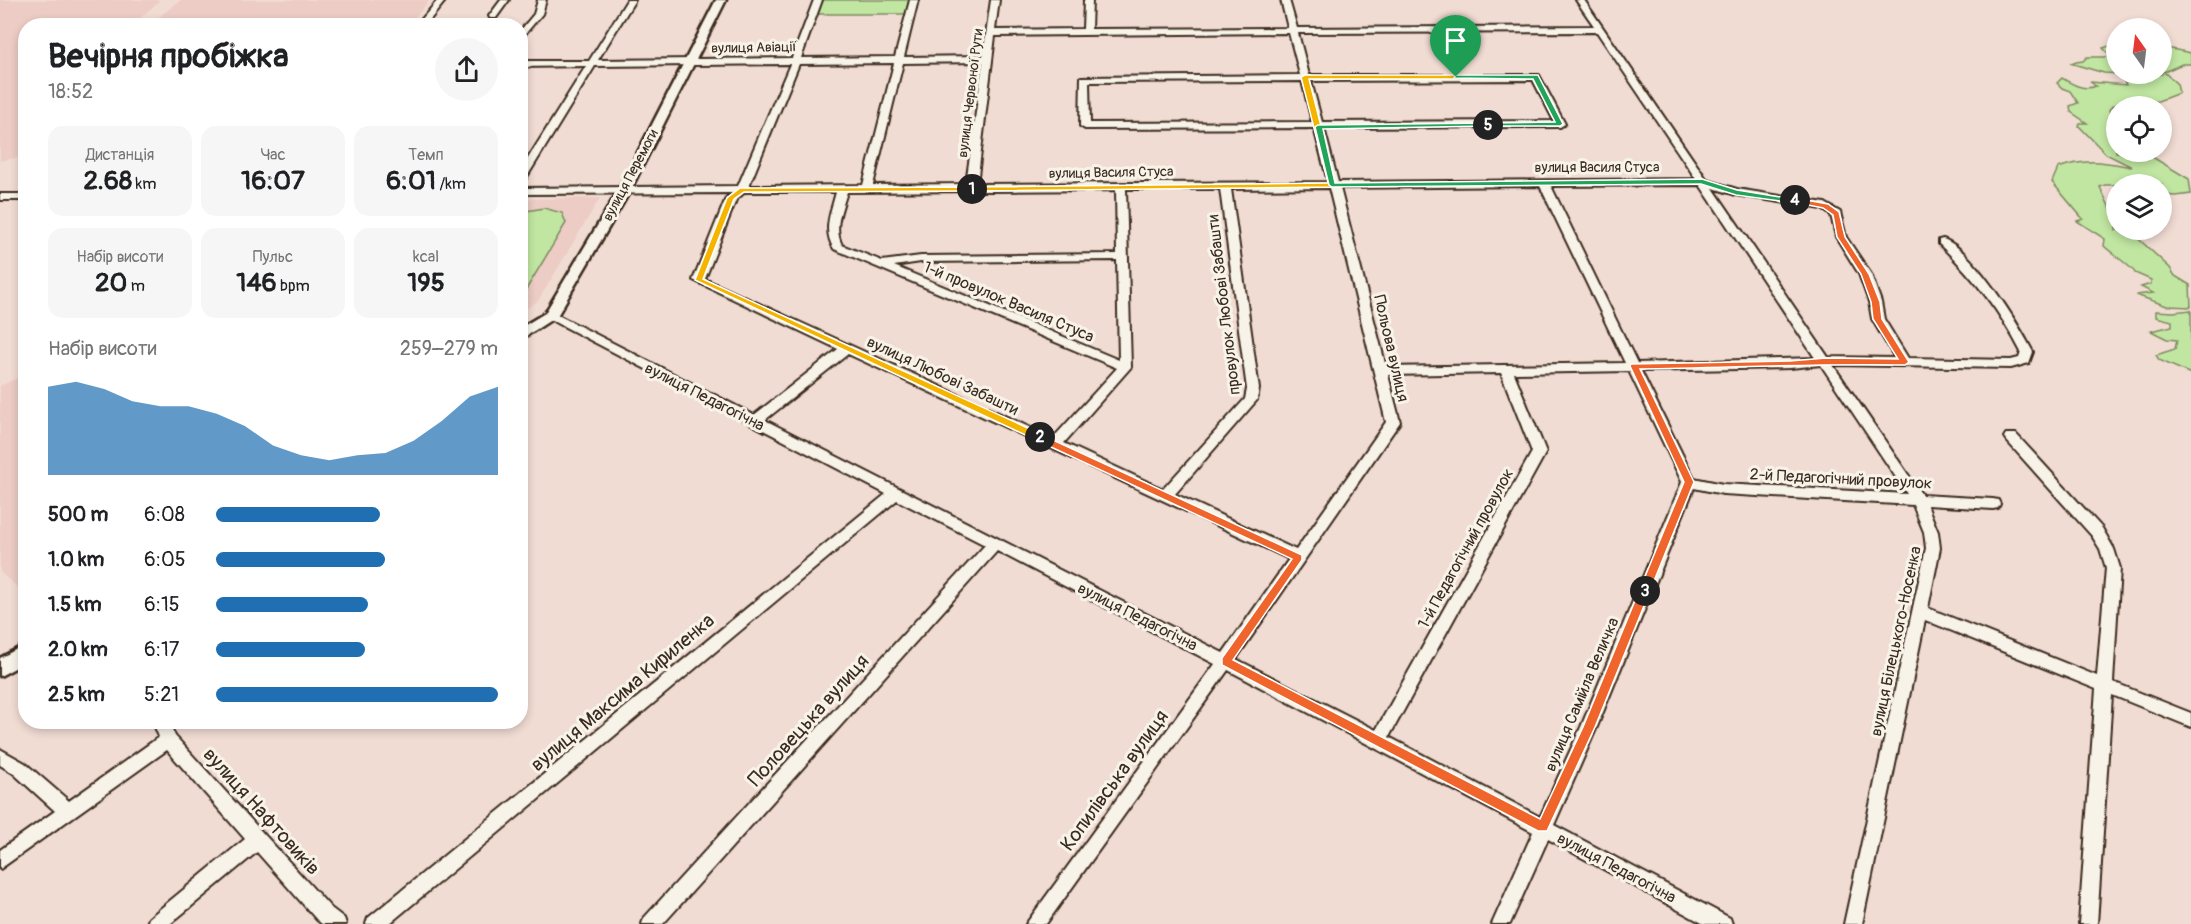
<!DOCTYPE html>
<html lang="uk">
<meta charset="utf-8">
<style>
:root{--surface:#fff;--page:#f6f6f6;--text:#202124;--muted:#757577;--accent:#1f6fb2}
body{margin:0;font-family:Pangolin,sans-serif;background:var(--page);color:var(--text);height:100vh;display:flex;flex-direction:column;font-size:22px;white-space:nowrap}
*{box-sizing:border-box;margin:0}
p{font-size:20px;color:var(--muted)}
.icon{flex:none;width:33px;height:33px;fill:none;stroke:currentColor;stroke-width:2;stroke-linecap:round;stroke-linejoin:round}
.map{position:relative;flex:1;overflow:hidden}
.drawer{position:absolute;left:18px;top:18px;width:510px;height:711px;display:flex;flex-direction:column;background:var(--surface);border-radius:24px;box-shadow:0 3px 9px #0003}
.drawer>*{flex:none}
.needle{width:39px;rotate:346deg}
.fabs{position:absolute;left:2106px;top:18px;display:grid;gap:12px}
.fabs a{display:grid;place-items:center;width:66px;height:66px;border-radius:50%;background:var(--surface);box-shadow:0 3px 9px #0003;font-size:30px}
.pin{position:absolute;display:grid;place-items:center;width:51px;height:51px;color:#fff;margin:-62px -26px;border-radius:50% 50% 50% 0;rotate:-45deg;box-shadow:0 0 6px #0007}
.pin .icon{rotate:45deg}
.km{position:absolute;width:30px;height:30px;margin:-15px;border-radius:50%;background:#222;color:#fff;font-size:16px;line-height:30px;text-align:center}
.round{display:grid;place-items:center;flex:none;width:63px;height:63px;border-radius:32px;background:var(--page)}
.overview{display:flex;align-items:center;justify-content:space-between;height:102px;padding:0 30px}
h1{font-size:33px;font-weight:700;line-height:45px}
.stats{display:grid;grid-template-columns:repeat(3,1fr);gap:9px;height:102px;padding:6px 30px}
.stats div{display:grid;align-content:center;border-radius:15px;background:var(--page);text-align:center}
.stats b{font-size:26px;font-weight:700}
.stats small{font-size:16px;font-weight:400}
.stats p{font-size:16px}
.chart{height:168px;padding:12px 30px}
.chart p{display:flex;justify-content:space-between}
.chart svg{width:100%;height:108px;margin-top:6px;fill:var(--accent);opacity:.7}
ul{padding:0 30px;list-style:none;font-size:20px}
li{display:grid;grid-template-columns:96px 72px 1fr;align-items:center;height:45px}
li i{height:15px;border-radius:8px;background:var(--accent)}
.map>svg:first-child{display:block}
.built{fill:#ecccc4}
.green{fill:#c0e6a1;stroke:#7e8860;stroke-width:1.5}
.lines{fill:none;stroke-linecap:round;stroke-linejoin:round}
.minor-casing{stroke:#3b2a1e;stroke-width:4}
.tertiary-casing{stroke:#3b2a1e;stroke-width:5}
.minor{fill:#f7f3e8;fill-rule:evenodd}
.tertiary{fill:#f7f3e8;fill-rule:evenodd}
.split-1{fill:#f5b400;stroke:#fff;stroke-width:1.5}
.split-2{fill:#f5b400;stroke:#fff;stroke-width:1.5}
.split-3{fill:#f0652b;stroke:#fff;stroke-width:1.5}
.split-4{fill:#f0652b;stroke:#fff;stroke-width:1.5}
.split-5{fill:#22a559;stroke:#fff;stroke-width:1.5}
.split-6{fill:#22a559;stroke:#fff;stroke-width:1.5}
.labels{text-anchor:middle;stroke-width:6;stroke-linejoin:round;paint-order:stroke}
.far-street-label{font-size:14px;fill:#3b2a1e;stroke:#f7f3e8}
.street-label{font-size:16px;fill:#3b2a1e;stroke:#f7f3e8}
.near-street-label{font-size:20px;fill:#3b2a1e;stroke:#f7f3e8}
</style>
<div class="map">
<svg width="2191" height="924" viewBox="0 0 2191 924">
<rect width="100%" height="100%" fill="#f1dcd3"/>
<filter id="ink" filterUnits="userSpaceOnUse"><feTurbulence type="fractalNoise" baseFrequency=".0167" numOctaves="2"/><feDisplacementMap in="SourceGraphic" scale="12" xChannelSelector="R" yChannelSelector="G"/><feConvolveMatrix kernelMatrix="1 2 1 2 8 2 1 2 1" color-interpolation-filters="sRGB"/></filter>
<g filter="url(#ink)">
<path class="built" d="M0,0H160L133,25L26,26L25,156L0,161Z
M181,0H430L408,25H148Z
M600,198L538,301L521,312V199Z
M25,374V594L0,572V386Z"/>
<path class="green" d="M822,0H910L907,14H816Z
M2109,46H2116V74H2162V47L2191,53V64H2182L2164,72L2177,84L2179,93L2158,101L2113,105L2109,110L2116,128V152H2144L2189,179L2191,194L2176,196L2162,195V184L2105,185L2100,187L2109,206L2116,214V230H2129L2170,268L2175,276L2190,285L2191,307L2167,306L2136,295L2153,293L2141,287L2151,284V280L2135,273C2133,268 2110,252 2104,246L2105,239L2077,221L2083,219L2052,182L2058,168C2087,158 2104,162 2132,167L2106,154L2079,126L2080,123H2087L2071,112L2070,106L2078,103L2070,91L2062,88L2057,83L2062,78C2074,85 2084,91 2096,86L2090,82L2126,85L2123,80L2137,79L2121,74L2104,73L2070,63L2083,61L2087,57H2112L2103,48Z
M544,208L562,213L566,223L521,298V212Z
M2191,310V374L2159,360L2156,355L2175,349L2177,340L2167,339L2151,331L2172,326V321L2156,317V311L2173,312Z"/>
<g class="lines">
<defs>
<path id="minor" d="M438,0H446L425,26H416Z
M501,0H509L496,18H490L489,16Z
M538,0H546L542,14L520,40V31L534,14Z
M627,0H635L598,60L792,58L814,0H822L801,58L895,57L910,0H918L904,57L983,56L991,0H999L995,30L1083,29L1084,0H1092L1091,29L1288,28L1281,0H1289L1297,28L1594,26L1576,0H1584L1707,180L1737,189L1825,203L1840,212L1846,237L1871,274L1881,302L1884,319L1908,358L2011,360L2019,358L2021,352C2000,311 1973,276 1939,244V240L1943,239C1972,248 2019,325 2033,352L2029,363L2011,368L1833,365L1922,495L1993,499L1998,500L2000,504L1998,508L1993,509L1927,505L1938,532L1940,548L1928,608L2097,676L2106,568L2100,549L2092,536L2006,440L2004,437L2006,434H2016L2102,528L2114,549L2120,568L2113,682L2191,713V727L2112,695L2097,924H2079L2096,689L1925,620L1862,924H1844L1926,548L1924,532L1913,505L1723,494L1694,488L1597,727L1554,825L1730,918L1732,924H1704L1548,839L1510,924H1492L1533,832L1228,670L1046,924H1026L1215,664L997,551L663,924H642L644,918L985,545L897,500L389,924H366L368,918L886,494L544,316L546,313H554L754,415L838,349L693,280L726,198L732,193L520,194V188L738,186L790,64L595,66L525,180L520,183V171L586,66L520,67V61H589ZM1597,32L1696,179L1338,182L1324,128L1560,127L1565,124L1539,75H1309L1298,33ZM1289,33L1300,75L1081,77L1080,126L1085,129L1314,128L1328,182L977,184L995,36ZM983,62L966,184L873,185L903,63ZM894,63L863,185L749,186L799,64ZM1533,80L1554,121L1322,122L1311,81ZM1302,81L1312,122L1090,123L1089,82ZM1700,185L1815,358L1637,363L1551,186ZM1540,186L1625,363L1386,367L1340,188ZM1329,188L1386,422L1296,550L1175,494L1257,400L1259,389L1231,189ZM1713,188L1736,195L1822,209L1831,215L1836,237L1859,274L1869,302L1872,319L1895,358L1828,357ZM1126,189H1220L1247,389L1245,399L1163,489L1064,443L1131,367ZM1116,190L1117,254L921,256L882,261L842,245C833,228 842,209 847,192ZM745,192H836C831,212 822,230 834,249L1117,368L1053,438L705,279L736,200ZM1117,260L1119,360L894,266L921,262ZM848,354L1289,559L1223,653L765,420ZM1821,365L1907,494L1723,484L1694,478L1641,371L1790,368ZM1629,371L1682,482L1581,727L1540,817L1389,737L1546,452L1514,373ZM1501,373L1532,452L1376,730L1236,659L1400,422L1388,375Z
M0,194H26V200H0Z
M153,722H169L175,736L331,908L344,918L346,924H322L317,920L257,852L170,924H147L149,918L245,839L167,750L0,869V850L55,811L13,773L0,765V749L25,763L69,801L159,737Z"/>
<path id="tertiary" d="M716,0H726L630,191L557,316L520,340V328L545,313L618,191Z
M26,644V662L0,676V658Z"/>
</defs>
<use href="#minor" class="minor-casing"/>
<use href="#tertiary" class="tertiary-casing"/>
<use href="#minor" class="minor"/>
<use href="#tertiary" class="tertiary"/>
</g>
</g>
<path class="split-1" d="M1305,75H1456L1460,77L1456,79H1309L1336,185L1332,187L972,191L968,189L972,187L1328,183L1301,77Z"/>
<path class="split-2" d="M975,187V191H972L744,192L734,199L703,279L1043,435V440H1036L695,280L727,198L740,188Z"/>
<path class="split-3" d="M1040,434L1302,555V560L1233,660L1540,819L1583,727L1639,591L1641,588H1648L1650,591L1595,727L1547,831H1538L1222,665V658L1292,559L1036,440L1035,437Z"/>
<path class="split-4" d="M1795,198L1828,204L1839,212L1845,237L1869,274L1880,302L1882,319L1909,362L1905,365C1816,363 1729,368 1640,369L1694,482L1650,591L1648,594H1641L1639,591L1684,482L1630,366L1631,364L1790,361L1826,358L1898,359L1873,319L1871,302L1861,274L1837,237L1833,215L1823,208L1793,202V199Z"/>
<path class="split-5" d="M1488,123L1490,126L1323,129L1335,183L1702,179L1737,190L1799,200L1795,203L1736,195L1701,184L1332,187L1329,185L1315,127L1318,125Z"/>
<path class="split-6" d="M1456,75H1538L1563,124L1560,126H1485L1488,123L1555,122L1533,79L1454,78Z"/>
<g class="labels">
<g class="far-street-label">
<text transform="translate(754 47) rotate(-1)" y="5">вулиця Авіації</text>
<text transform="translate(970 93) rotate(-83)" y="5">вулиця Червоної Рути</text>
<text x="1597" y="172">вулиця Василя Стуса</text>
<text transform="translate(1111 172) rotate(-1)" y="5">вулиця Василя Стуса</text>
<text transform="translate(630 175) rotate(-62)" y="5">вулиця Перемоги</text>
</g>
<g class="street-label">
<text transform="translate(1009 301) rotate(23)" y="6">1-й провулок Василя Стуса</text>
<text transform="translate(1223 305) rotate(-97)" y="6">провулок Любові Забашти</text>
<text transform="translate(1392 348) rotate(77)" y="6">Польова вулиця</text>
<text transform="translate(943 375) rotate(25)" y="6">вулиця Любові Забашти</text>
<text transform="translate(705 396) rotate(27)" y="6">вулиця Педагогічна</text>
<text transform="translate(1841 478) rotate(3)" y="6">2-й Педагогічний провулок</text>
<text transform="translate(1465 548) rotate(-61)" y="6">1-й Педагогічний провулок</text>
<text transform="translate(1138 616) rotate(27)" y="6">вулиця Педагогічна</text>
<text transform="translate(1895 641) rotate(-78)" y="6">вулиця Білецького-Носенка</text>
<text transform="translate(1581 694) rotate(-67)" y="6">вулиця Самійла Величка</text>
<text transform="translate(1617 867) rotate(28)" y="6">вулиця Педагогічна</text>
</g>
<g class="near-street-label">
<text transform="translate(622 692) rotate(-40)" y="7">вулиця Максима Кириленка</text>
<text transform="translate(808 720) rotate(-48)" y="7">Половецька вулиця</text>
<text transform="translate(1114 780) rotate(-54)" y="7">Копилівська вулиця</text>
<text transform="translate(262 811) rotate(48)" y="7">вулиця Нафтовиків</text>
</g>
</g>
</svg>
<div class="fabs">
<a><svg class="needle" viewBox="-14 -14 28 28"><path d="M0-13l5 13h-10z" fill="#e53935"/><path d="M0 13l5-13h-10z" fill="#757577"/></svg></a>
<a><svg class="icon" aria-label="locate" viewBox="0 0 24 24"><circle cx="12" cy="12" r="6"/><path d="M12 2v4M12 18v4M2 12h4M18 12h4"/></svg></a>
<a><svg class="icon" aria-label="layers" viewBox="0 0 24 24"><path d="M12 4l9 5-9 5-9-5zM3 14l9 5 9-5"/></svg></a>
</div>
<div class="pin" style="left:1456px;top:77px;background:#1e9e55"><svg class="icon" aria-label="arrive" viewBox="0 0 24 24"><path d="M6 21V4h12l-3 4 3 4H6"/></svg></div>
<b class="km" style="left:972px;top:189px">1</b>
<b class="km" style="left:1040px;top:437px">2</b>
<b class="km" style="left:1645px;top:591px">3</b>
<b class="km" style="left:1795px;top:200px">4</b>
<b class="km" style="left:1488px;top:125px">5</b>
<section class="drawer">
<div class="overview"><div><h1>Вечірня пробіжка</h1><p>18:52</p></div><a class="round"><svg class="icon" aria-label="share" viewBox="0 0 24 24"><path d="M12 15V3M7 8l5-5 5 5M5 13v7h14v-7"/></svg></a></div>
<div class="stats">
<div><p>Дистанція</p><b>2.68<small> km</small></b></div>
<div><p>Час</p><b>16:07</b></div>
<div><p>Темп</p><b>6:01<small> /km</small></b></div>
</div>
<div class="stats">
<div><p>Набір висоти</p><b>20<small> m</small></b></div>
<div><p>Пульс</p><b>146<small> bpm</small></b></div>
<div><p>kcal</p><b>195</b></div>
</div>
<div class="chart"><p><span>Набір висоти</span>259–279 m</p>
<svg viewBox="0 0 160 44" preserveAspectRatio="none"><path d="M0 44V8L10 6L20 9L30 14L40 16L50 16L60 19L70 24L80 32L90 36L100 38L110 36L120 35L130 30L140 22L150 12L160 8V44z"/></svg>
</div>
<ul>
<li><b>500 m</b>6:08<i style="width:58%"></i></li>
<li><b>1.0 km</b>6:05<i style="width:60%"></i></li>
<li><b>1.5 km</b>6:15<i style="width:54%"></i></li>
<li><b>2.0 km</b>6:17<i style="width:53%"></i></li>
<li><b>2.5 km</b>5:21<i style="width:100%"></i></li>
</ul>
</section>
</div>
